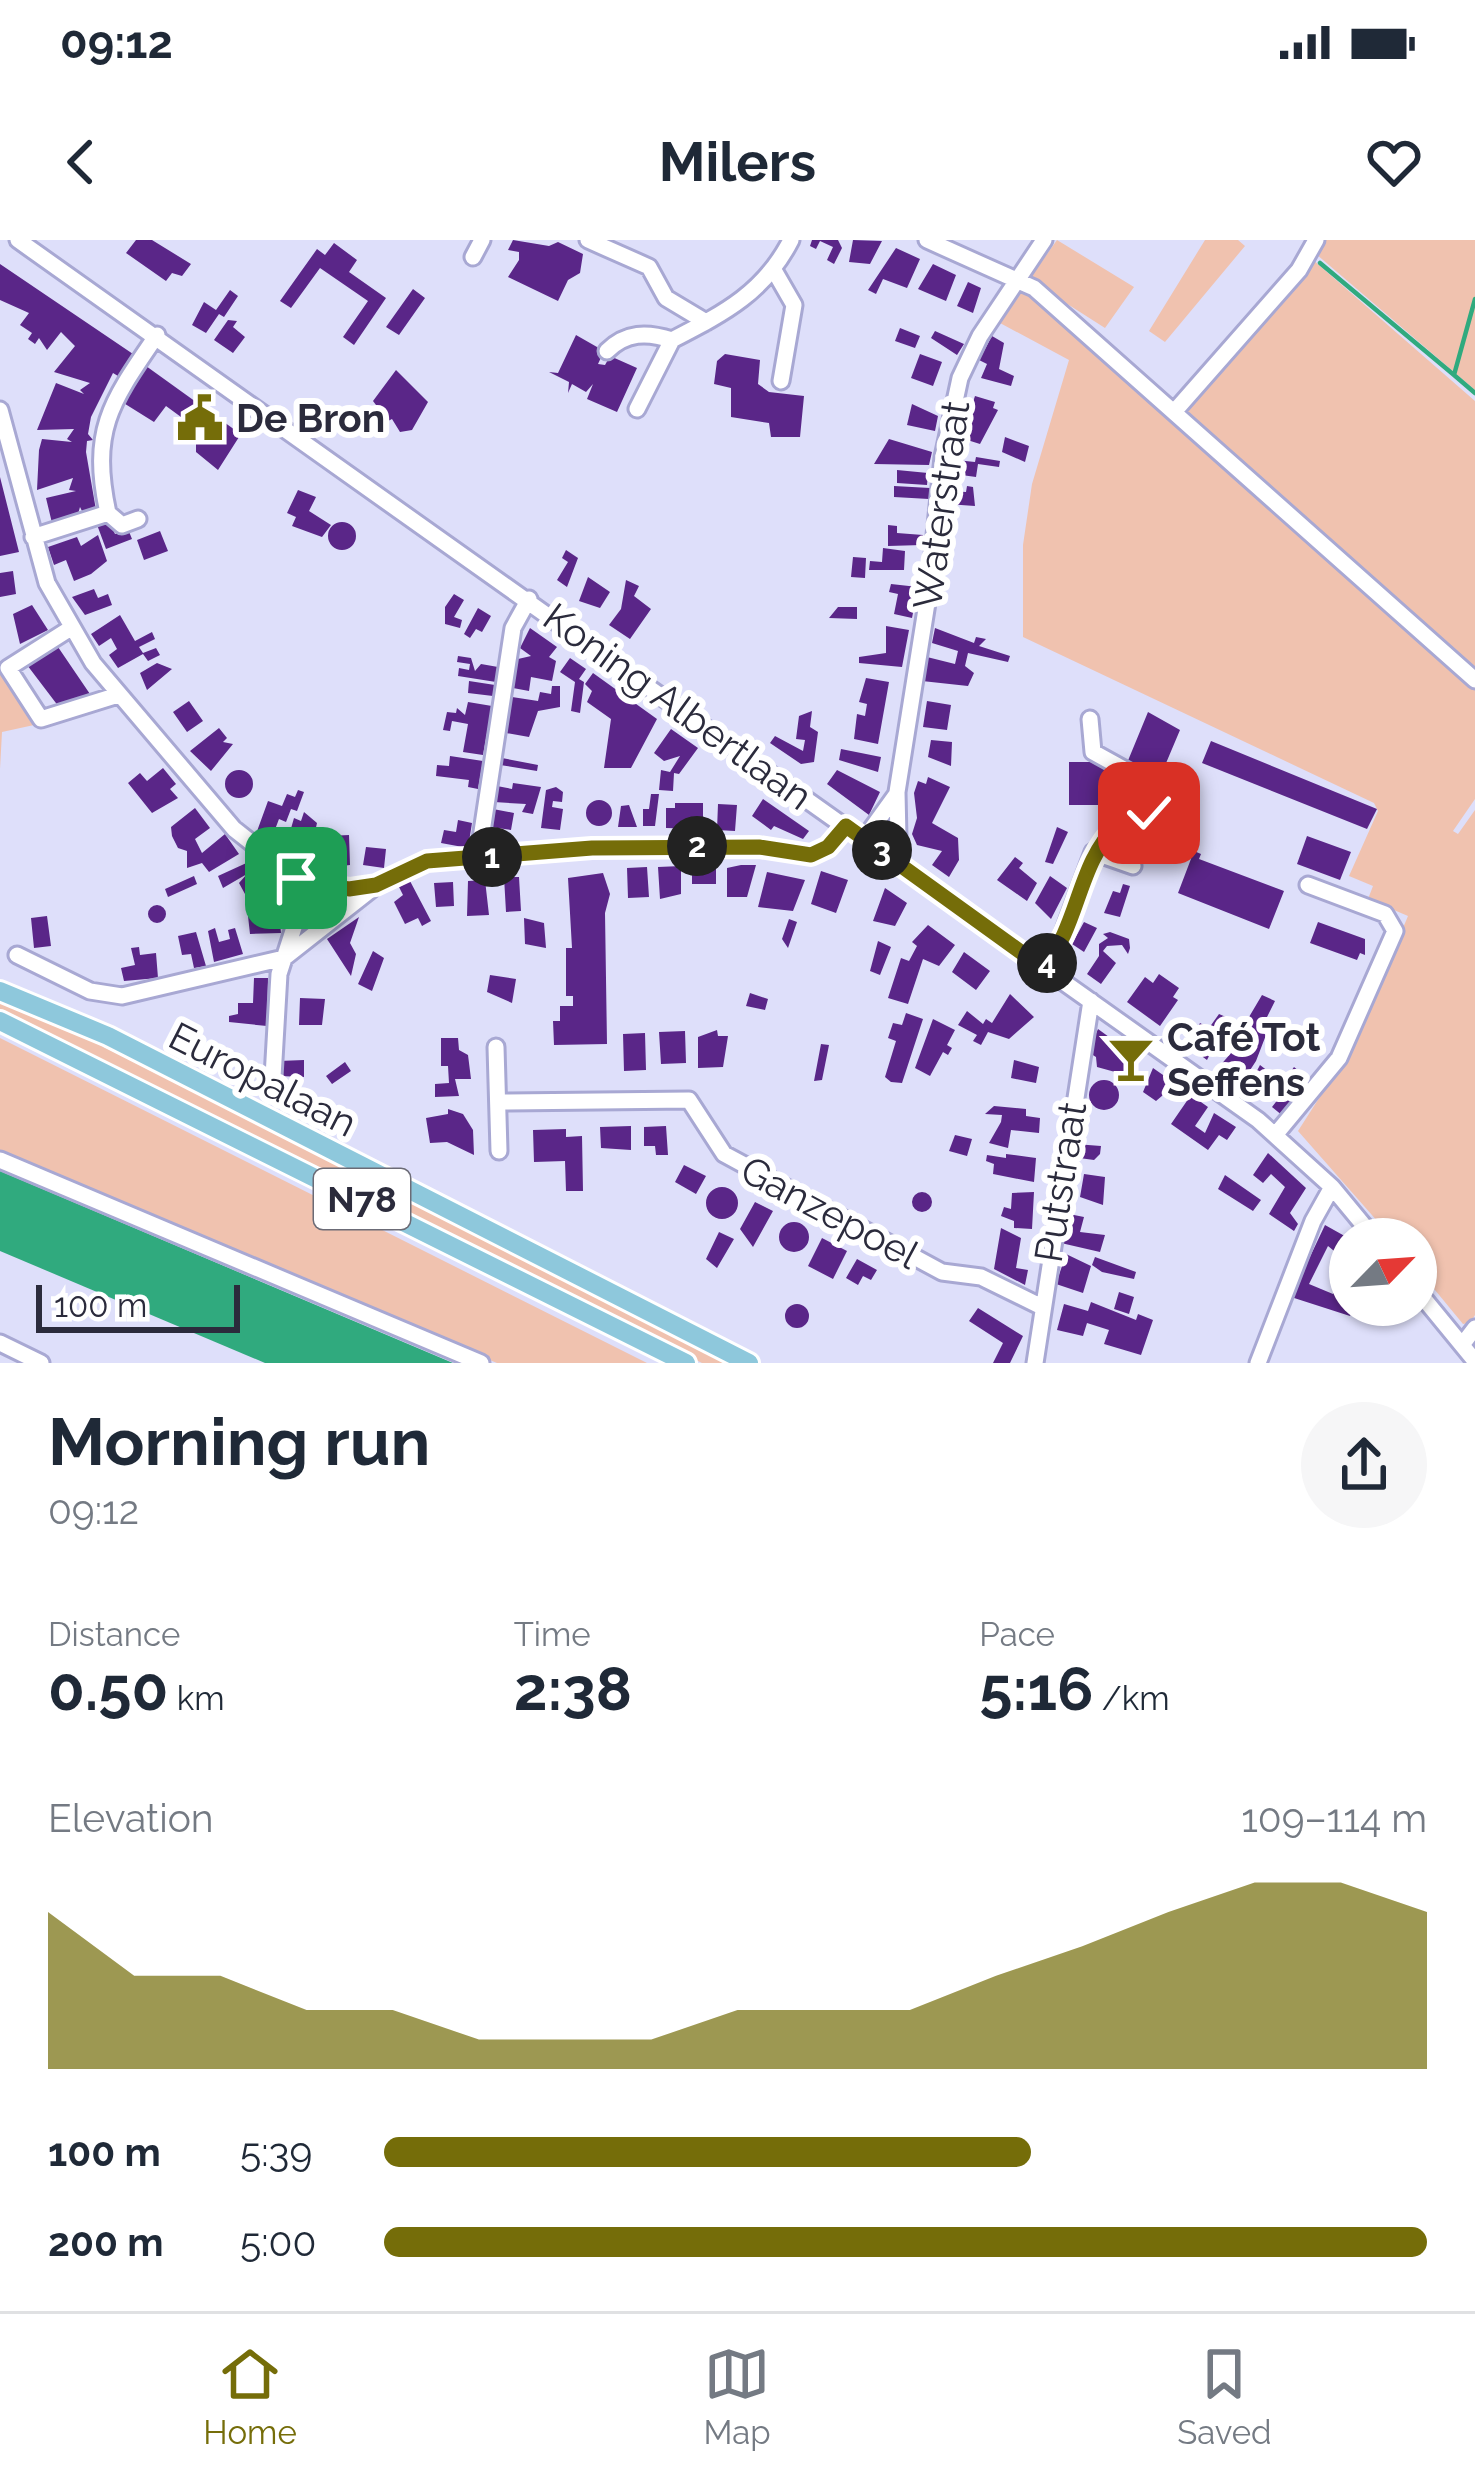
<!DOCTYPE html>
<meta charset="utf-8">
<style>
:root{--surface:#fff;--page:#f6f6f7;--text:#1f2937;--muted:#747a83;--line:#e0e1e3;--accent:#756d09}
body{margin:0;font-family:Raleway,sans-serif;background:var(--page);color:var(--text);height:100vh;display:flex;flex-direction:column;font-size:45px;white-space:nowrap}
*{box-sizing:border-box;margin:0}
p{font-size:39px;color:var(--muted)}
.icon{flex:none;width:66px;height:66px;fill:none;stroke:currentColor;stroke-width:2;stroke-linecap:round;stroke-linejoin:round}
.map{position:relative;height:1123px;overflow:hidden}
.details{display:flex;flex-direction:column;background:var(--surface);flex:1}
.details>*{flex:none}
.needle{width:78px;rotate:65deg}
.buttons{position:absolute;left:1329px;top:978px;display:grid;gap:24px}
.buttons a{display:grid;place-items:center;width:108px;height:108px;border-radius:50%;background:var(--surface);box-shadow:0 3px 9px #0004;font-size:60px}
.scale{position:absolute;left:36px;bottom:30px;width:204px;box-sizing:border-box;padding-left:12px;border:6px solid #2b2b3c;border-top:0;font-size:33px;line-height:42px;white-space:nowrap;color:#2b2b3c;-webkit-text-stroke:9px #fff;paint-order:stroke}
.pin{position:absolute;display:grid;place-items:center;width:102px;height:102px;color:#fff;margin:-51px;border-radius:24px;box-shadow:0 6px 18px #0006}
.km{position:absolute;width:60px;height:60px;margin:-30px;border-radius:50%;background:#222;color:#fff;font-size:33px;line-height:60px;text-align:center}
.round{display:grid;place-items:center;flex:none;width:126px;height:126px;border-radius:63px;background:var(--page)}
.summary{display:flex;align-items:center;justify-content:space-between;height:204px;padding:0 48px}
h1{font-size:66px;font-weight:700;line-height:90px}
.figures{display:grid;grid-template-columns:repeat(3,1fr);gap:18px;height:204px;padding:12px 48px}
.figures div{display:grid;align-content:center}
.figures b{font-size:60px;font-weight:700}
.figures small{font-size:33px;font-weight:400}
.figures p{font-size:33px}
.chart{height:336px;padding:24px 48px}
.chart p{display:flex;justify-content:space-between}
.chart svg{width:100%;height:216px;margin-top:12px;fill:var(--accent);opacity:.7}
ul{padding:0 48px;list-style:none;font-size:39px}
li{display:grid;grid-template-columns:192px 144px 1fr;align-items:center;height:90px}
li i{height:30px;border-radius:15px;background:var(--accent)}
.status{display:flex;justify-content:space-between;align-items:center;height:84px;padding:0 60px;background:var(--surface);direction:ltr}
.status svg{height:33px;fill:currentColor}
header{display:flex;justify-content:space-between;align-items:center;height:156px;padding:0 48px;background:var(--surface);font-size:54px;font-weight:700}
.tabs{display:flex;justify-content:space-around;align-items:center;height:168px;border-top:3px solid var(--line);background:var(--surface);font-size:33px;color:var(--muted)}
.tabs a{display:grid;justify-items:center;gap:6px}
.tabs .on{color:var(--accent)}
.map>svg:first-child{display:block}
.green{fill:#f0c2af}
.water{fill:#30aa7e}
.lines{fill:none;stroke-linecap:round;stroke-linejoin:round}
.stream{stroke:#30aa7e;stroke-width:4.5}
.building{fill:#5a2688}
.minor-casing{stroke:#a8a8d3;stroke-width:21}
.major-casing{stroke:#fff;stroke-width:24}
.minor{stroke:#fff;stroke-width:15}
.major{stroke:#8ec8dc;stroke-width:18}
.route-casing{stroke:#fff;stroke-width:24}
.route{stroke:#756d09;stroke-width:15}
.labels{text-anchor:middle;stroke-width:12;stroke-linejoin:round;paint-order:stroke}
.shield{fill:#fff;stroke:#6b6b76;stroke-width:3}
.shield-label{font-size:36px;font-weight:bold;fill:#2b2b3c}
.poi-label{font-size:39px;font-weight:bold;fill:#2b2b3c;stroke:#fff;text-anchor:start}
.street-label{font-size:39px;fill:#2b2b3c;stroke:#fff}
</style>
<div class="status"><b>09:12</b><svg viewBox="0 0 49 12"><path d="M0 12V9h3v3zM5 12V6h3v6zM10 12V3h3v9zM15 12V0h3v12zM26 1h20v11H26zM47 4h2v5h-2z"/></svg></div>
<header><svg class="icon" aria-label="back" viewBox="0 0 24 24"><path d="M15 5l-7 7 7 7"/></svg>Milers<svg class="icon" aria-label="heart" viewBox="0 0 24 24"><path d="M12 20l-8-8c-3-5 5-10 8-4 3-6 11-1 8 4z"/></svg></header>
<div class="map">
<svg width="1475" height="1123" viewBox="0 0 1475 1123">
<rect width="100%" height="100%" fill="#dedffa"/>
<path class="green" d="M1057,0L1134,47L1105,88L1036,44L1032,35Z
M1205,0H1238L1245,6L1165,102L1149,91Z
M1321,0H1475V150L1316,14Z
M1312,19L1475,161V433L1180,174Z
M1031,52L1475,448V559L1453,591L1458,594L1475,570V1075L1470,1083L1463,1084L1416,1027V999H1393L1298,891L1355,802L1408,676L1368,659L1373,646L1349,636L1378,571L1374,563L1023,397V305L1032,244L1069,120L1000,83L1021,53Z
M0,433L34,485L2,492L0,529Z
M0,755L733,1123H702L0,769Z
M0,798L647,1123H497L0,917Z"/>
<path class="water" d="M0,931L453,1123H265L0,1011Z"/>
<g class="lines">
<path class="stream" d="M1320,23L1454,135
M1475,59L1454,135L1475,153"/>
</g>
<path class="building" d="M136,0H152L191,24L182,36L172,33L166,41L126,13Z
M513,0L549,6L558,2L583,14L580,33L568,40L558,61L508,37L519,20V12L508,10Z
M812,0H838L842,8L834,24L827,20L833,7L820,1L816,9L810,6Z
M853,0L882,1L870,24L849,22Z
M334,3L357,20L349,32L386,58L354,105L343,97L368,61L320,28L291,68L280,61L317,9L325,15Z
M896,8L920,19L907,48L883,39L876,54L868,50Z
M0,24L133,114L118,136L113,133L91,177L88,194L93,200L87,201L86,212L96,270L83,273L80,267L78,274L52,283L46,258L76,251L69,250L73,238L37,250L39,210L42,199L72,202L67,199L74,189L37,190L56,143L84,154L80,150L90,143L54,132L75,106L61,92L47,110L39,98L35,104L28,99L32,93L20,85L29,73L0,60Z
M933,24L956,35L946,61L918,49Z
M968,42L981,48L973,73L957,66Z
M413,49L425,58L399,95L386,87Z
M230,50L238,56L224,77L219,74L206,93L192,85L204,62L216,70Z
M228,80L237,81L233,87L245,97L233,113L214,100Z
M900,88L920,96L915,108L895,101Z
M935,91L964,104L957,115L931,98Z
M576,95L604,111L598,124L605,125L610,116L637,128L617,172L587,159L593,144L586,152L572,144L568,153L569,142L549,132L558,133Z
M992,96L1004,103L999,129L1014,136L1011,146L981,138L987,124L979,120Z
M725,114L760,120L758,144L769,152L804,156L800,197H771L769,183L731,177V148L714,144L717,121Z
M920,114L942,122L933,146L911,138Z
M146,126L235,190L239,197L218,230L196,212V188L166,166L154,182L122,162Z
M396,130L428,162L412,190L400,192L392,179L380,185L382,173L373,161Z
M975,156L995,162L993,168L998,170L980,204L961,198Z
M912,164L938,176L935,191L907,185Z
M1005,197L1029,206L1025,222L1002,212Z
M889,199L932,212L929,225L874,224Z
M976,217L1000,221L999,227L978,224L976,237L954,234L956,220L975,222Z
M897,230L928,233L927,245L897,243Z
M0,237L19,312L0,316Z
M894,246L930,248L929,259L894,257Z
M967,246L973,247L975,266L947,264V251L966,252Z
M298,250L316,257L309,271L331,285L322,297L292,286L296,277L287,273Z
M108,278L115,294L128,289L132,299L106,309L96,282Z
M328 296a14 14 0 1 1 28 0a14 14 0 1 1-28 0Z
M888,285L897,286V293L923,295L922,305L888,306Z
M160,291L168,311L144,320L137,300Z
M98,295L107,321L91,334L74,341L66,320L54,325L48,307L77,297L81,306Z
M883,308L905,311L904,330H869L870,321L882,322Z
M566,310L578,318L567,347L557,340L568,322L562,318Z
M853,317L866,318L865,338L851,337Z
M13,331L16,354L0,357V333Z
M588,337L610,352L600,368L579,361Z
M626,340L639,346L634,356L651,369L630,399L609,385L621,369Z
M891,344L918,347L912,378L894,374L898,354L889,352Z
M94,349L98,358L108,354L112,365L85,375L72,357Z
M454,354L464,360L454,377L462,380L460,388L445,384V367Z
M32,365L48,390L20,404L13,374Z
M838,367H857V379L829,378Z
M478,368L491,376L482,392L476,389L470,398L464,394Z
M120,375L135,401L152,392L155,399L139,407L143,413L156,408L160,415L148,421L143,414L118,428L109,415L117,409L111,398L99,406L91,394Z
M886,386L909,390L902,427L859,423V417L886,413Z
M530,388L557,407L549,417L556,421L552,441L531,437L529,451L513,448L518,419L531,416L520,408Z
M935,388L974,403L976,397L986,399L979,406L1010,416L1008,422L968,413L965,426L974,433L968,446L922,441L927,417L955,424L958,411L932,403Z
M58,407L92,457L62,471L24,421Z
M458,416L471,418L475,431L481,424L498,427L496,442L458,436L459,428L469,430L470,424L457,422Z
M570,418L586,429L579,439L584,442L580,473L571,471L575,442L560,432Z
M157,423L172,429L147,450L140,433Z
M593,433L657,479L631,528H604L611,479L587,462L592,451L585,444Z
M866,438L889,442L878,504L854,499L857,474L865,476L867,464L859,462Z
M469,441L495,445L493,456L468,453Z
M552,446H560V467L538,471L529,497L506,493L512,457L538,461L540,452L551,454Z
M189,461L203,481L187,492L173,472Z
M927,461L951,465L947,490L923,487Z
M468,462L492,466L483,515L463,512L468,484L452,481L450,491L443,490L447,472L456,473L457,468L465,475Z
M812,471L810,487L818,492L814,522L801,524L770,503L775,496L803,511L805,500L796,499L799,476Z
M1148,472L1180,490L1161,535L1127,523Z
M219,488L227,498L223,502L233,504L211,531L190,511Z
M671,489L698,508L679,534L674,533L673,551L659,550L661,530L670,532L680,516L664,521L654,513Z
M931,500L952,502L951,526L928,517Z
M1211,501L1377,569L1367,589L1202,523Z
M841,509L881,517L878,532L839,520Z
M450,516L483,521L478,549L468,547L469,540L436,536L437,525L449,526Z
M502,518L538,525L537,531L500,525Z
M1069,522H1091L1146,546L1138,565H1069Z
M163,528L176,544L170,549L178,558L152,573L128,543L140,533L147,541Z
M225 544a14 14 0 1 1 28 0a14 14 0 1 1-28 0Z
M837,530L880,552L869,575L827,544Z
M928,537L950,547L932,583L958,598L959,620L949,637L932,625L942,611L917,605L912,594L917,578L914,553L918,541L926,544Z
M513,543L541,547L533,574L522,572L526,564L494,562L497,546L512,549Z
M556,547L563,552L562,562L553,561L552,567L563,569L560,590L541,588L546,550Z
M298,550L304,552L297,571L291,569L286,582L279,579L271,600L256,594L268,561L282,566L287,554L295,557Z
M651,554H659L655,586H643V569H649Z
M763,559L809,591L803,599L774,586L771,590L752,576Z
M586 573a13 13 0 1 1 26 0a13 13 0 1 1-26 0Z
M675,563H703V589L666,588V568H675Z
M718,564L737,565L735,591L717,590Z
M629,565L637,587H618L621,566Z
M195,568L210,588L195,599L202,613L225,594L239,614L209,632L202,623L187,628V611L178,608L172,596L171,587Z
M493,569L514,573L511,590L490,587Z
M304,572L317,583L310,614L286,606L294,578L301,581Z
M458,580L472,583L468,608L441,603L444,590L456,592Z
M1057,587L1068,592L1053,624L1045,622Z
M349,595L350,625L332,627L328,596Z
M1307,596L1351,612L1340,640L1297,624Z
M366,607L386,609L384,628L363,625Z
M1194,611L1201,614L1199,619L1284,651L1269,689L1178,653Z
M1015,617L1023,623L1019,628L1037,643L1027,661L997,640Z
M253,620L259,633L268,629L273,640L245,654L239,643L247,634L223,648L218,636Z
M692,624H716V644H692Z
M741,625H756L747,657H727V628Z
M681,626V654L660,659L658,627Z
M647,627L649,657L628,658L627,628Z
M821,631L848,640L836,673L811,664Z
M767,632L805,640L793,671L758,667Z
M603,633L610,654L605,673L607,804L554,805L553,781H560V766H573V756H566V708H572L568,638Z
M194,636L197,644L168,657L165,649Z
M1050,636L1067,648L1051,679L1035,663Z
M504,637H519L521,671L506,672Z
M485,640L489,675L467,676L468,641Z
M410,641L431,681L422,686L418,678L405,684L394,662L403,655L399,647Z
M453,642L454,666L436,667L434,643Z
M1123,644L1130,646L1120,677L1104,673L1113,651L1120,653Z
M885,648L907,663L895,686L873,681Z
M148 674a9 9 0 1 1 18 0a9 9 0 1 1-18 0Z
M279,674L281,693L250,694L248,676Z
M47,676L51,706L34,708L31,678Z
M359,677L350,703L356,714L351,736L327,699Z
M524,678L544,683L546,708L525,704Z
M789,679L797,682L788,708L782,699Z
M1084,682L1097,688L1084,712L1072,704Z
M1318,682L1365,699V715L1360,713L1357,720L1310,703Z
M928,685L955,705L939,726L923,719L908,764L888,758L901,718L909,721L917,706L912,702Z
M215,688L219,702L230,699L228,690L235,688L243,714L214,722L208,691Z
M196,692L206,726L194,728L191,714L182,715L178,696Z
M1110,692L1129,699L1130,708L1128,714L1122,705L1107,706L1103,711L1116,723L1101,744L1087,734L1099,716V704L1108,698L1103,694Z
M878,701L891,707L880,735L870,731Z
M139,707L140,715L156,713L158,738L124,741L121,728L135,725L131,708Z
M373,711L384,718L372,751L358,744Z
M964,712L990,731L976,750L952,732Z
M1159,734L1179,748L1173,757L1178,760L1160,786L1127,762L1145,737L1153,743Z
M490,735L516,739L512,763L487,752Z
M254,738H268L267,786L229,782V776L238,774V763H253Z
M750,753L768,759L765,770L746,766Z
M1010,754L1034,777L1009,799L988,792L981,805L973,801L977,795L958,785L967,771L983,784L986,779L992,783Z
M1262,755L1275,761L1260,791L1266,795L1256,821L1241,844L1218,828L1245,797L1239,794Z
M300,758L325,759L322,785H299Z
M906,773L923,779L902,843L891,842L885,837L896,801L888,798L893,783L902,785Z
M1219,774L1226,777L1224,786L1207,820L1188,806L1200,783L1209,788Z
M933,779L955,790L947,805L952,808L948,815L943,812L930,836L915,828Z
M1098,789L1138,818L1126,835L1097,827L1096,817L1088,812Z
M717,790L718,796H728L723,827L698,828V797Z
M685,791L686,823L661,824L659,792Z
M645,793L646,830L624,831L623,794Z
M441,798H458L459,810L468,815L471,839H455L459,856L435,857V844L449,843L448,826H441Z
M821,804L829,805L822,840L814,841Z
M304,820V837L279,836V821Z
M1014,820L1039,827L1036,843L1011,838Z
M345,822L351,831L332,844L326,836Z
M1260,825L1273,835L1259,856L1248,848Z
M1294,827L1311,841L1283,876L1272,867L1289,845L1284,841Z
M1153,828L1176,844L1156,861L1143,852Z
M1089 855a15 15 0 1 1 30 0a15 15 0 1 1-30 0Z
M1191,855L1208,867L1195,886L1205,893L1214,873L1236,887L1227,900L1219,895L1208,910L1171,884Z
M994,866L1026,869V876L1040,878L1039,893L1011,890L1008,908L989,903L1001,882L1002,875L985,874Z
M448,869L463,874L473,890L474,915L447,902L430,903L426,878L448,874Z
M631,886V910L601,908L600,887Z
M666,886L668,915H656L655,906H644V887Z
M566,889V897L582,896L583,951H566L565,921L534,922L533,890Z
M955,895L972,899L967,916L949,911Z
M1075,904L1101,906L1100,914L1094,920L1072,917Z
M1268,913L1306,948L1290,973L1298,984L1294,991L1269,974L1285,947L1271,934L1263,943L1253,935Z
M1006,914L1036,918L1034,942L993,934L994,924L986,921L987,915L1006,918Z
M684,925L706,936L696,954L675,942Z
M1084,934L1105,937L1103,965L1080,957Z
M1225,935L1261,960L1253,971L1218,949Z
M706 963a16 16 0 1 1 32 0a16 16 0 1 1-32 0Z
M912 962a10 10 0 1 1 20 0a10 10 0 1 1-20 0Z
M1034,952L1032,989L1014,988V981L1001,976L1004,967L1011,969L1012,953Z
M755,962L773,971L753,1007L740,989Z
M1069,974L1084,977L1080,992L1105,995L1100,1012L1061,1003Z
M779 997a15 15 0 1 1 30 0a15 15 0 1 1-30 0Z
M1325,985L1350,999V1024L1328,1006L1309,1044L1333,1054L1350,1025V1065H1356L1350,1076L1291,1057Z
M1001,988L1021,998L1016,1028L1028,1030L1025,1045L994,1029Z
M719,992L734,999L717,1028L706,1019Z
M822,998L847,1011L833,1039L808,1026Z
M1066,1014L1091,1026L1083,1053L1056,1044Z
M1095,1017L1136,1032L1134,1039L1102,1032L1092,1025Z
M857,1019L877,1030L871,1040L863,1036L858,1045L846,1038Z
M1119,1052L1134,1057L1129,1074L1114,1069Z
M1091,1062L1136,1080L1138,1074L1153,1080L1141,1115L1104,1104L1109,1090L1087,1083L1083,1096L1057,1090L1064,1064L1088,1071Z
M785 1076a12 12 0 1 1 24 0a12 12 0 1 1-24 0Z
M978,1068L1023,1096L1010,1123H993L1003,1103L969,1081Z"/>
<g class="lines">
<defs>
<path id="minor" d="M18,0L1258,880L1332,947L1375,999
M588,0L649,27L666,58L706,82
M927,0L1034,48L1475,440
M473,17L482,0
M775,32L794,65L781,141
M607,111C626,92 647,92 672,100C724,73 764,53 791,0
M637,169L672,100
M0,170L47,343L93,423L234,589L296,638L349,649L376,645L427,621L592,608L759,607L811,615L828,607L846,586
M1174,172L1299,30L1316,0
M138,279L122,285L108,273C90,190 111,162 157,95
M33,297L108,273
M71,388L8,428L41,479L118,455
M1090,479L1093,512L1160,549L1137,594L1117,585L1097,612
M865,598L896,555
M888,615L898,598L897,552L930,344L943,217L960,138L980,96L1044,0
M478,618L513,388L529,359
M17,715L90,751L122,756L284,718L373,648
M1043,727L1059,704L1093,612L1133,626
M496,807L499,911
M273,837L279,734L299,672L296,638
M499,862L689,860L724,914L942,1032L981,1037L1040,1066
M1276,894L1339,818L1395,691L1385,674L1308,645
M0,920L481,1123
M1416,1049L1475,1121
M0,1103L41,1123
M1462,1105L1475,1088
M1035,1123L1091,761
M1258,1123L1313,981L1332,947"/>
<path id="major" d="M0,751L108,796L749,1123
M0,781L686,1123"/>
</defs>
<use href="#minor" class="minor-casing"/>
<use href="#major" class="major-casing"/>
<use href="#minor" class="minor"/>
<use href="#major" class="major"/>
</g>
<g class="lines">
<defs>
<path id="route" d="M296,638L349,649L376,645L427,621L592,608L759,607L811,615L828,607L846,586L1043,728C1080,685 1077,624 1117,586L1136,594L1149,573"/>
</defs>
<use href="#route" class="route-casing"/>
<use href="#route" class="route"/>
</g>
<defs>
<symbol id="civic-bare" viewBox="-9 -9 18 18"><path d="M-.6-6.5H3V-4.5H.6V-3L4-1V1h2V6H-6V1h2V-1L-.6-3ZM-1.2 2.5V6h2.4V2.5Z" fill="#756d09" stroke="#fff" stroke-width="2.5" paint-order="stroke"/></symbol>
<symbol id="bar-bare" viewBox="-9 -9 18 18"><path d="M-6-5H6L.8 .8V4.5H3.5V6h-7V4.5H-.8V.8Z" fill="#756d09" stroke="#fff" stroke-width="2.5" paint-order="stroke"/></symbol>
</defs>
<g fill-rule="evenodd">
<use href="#civic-bare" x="167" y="145" width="66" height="66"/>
<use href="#bar-bare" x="1098" y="786" width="66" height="66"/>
</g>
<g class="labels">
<rect class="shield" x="314" y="929" width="96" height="60" rx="9"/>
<g class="shield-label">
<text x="362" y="972">N78</text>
</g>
<g class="poi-label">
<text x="236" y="192">De Bron</text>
<text x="1167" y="811">Café Tot<tspan x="1167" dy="45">Seffens</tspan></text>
</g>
<g class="street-label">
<text transform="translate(941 265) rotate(-82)" y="14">Waterstraat</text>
<text transform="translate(678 466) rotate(36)" y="14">Koning Albertlaan</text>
<text transform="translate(263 839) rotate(27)" y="14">Europalaan</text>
<text transform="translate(1060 942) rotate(-81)" y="14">Putstraat</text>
<text transform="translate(830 972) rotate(28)" y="14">Ganzepoel</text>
</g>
</g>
</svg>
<div class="buttons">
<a><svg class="needle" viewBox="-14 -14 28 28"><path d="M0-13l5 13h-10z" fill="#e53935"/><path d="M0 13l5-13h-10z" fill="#747a83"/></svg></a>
</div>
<div class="scale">100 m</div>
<div class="pin" style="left:296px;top:638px;background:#1e9e55"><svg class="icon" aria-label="arrive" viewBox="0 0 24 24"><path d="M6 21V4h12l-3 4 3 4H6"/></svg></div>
<div class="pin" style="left:1149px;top:573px;background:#d93025"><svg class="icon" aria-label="check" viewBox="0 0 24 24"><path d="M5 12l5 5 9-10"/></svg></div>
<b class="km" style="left:492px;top:617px">1</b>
<b class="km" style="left:697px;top:606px">2</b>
<b class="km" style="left:882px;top:610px">3</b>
<b class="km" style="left:1047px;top:723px">4</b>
</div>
<section class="details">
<div class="summary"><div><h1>Morning run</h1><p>09:12</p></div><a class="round"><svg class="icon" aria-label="share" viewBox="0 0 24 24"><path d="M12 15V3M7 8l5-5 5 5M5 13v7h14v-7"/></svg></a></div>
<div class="figures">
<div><p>Distance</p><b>0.50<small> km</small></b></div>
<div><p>Time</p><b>2:38</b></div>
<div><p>Pace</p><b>5:16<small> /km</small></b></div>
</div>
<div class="chart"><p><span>Elevation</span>109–114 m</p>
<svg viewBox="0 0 160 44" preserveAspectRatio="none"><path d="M0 44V12L10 25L20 25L30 32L40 32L50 38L60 38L70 38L80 32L90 32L100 32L110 25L120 19L130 12L140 6L150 6L160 12V44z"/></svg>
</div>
<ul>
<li><b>100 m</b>5:39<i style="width:62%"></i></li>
<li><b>200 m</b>5:00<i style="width:100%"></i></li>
</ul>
</section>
<nav class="tabs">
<a class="on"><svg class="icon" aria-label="home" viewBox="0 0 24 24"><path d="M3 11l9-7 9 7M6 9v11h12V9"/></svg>Home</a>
<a><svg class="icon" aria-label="map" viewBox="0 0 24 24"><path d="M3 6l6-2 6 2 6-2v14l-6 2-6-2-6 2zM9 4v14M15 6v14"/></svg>Map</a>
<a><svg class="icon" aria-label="saved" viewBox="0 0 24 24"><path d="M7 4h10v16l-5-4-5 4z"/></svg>Saved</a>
</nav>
